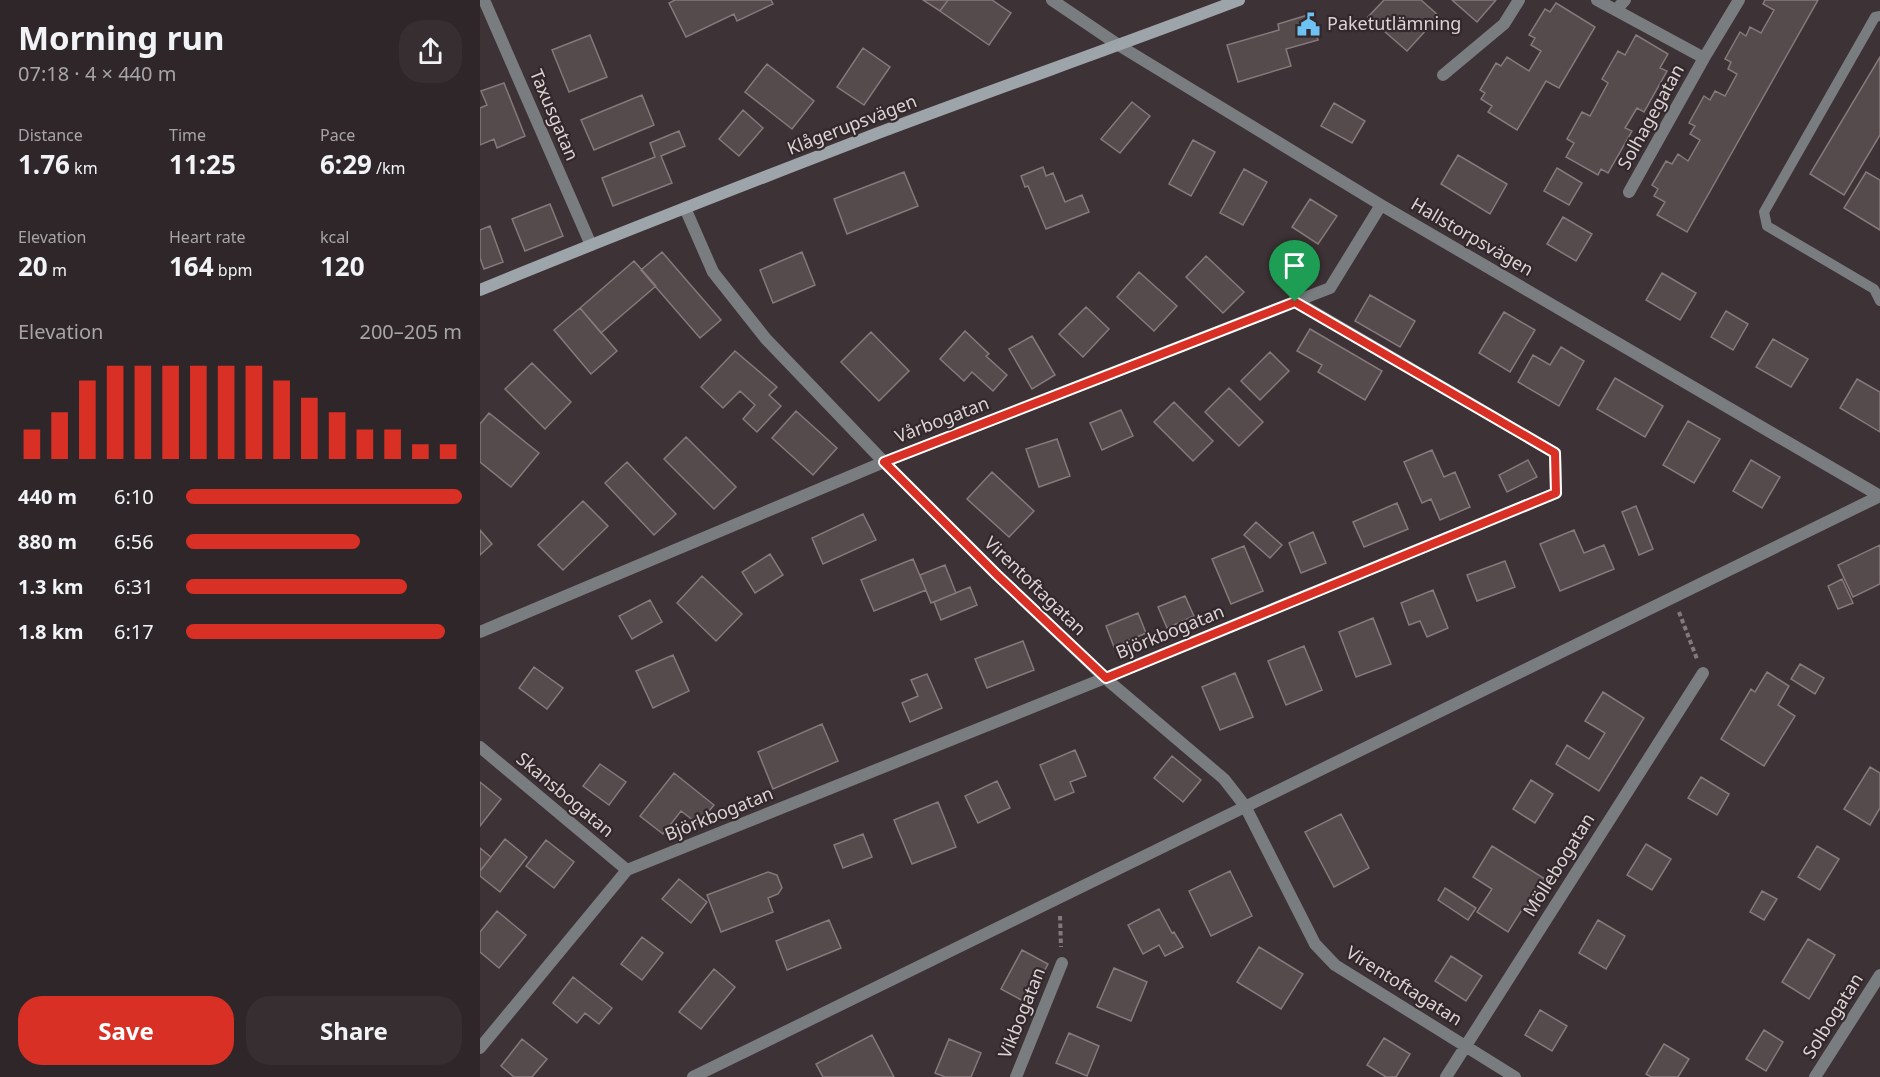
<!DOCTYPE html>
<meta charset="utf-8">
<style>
:root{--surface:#2e2628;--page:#362e30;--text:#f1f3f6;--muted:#a7a5a8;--accent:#d93025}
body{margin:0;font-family:"Noto Sans",sans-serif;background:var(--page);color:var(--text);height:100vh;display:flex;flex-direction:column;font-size:22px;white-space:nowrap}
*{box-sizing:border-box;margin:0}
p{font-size:20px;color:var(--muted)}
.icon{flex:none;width:33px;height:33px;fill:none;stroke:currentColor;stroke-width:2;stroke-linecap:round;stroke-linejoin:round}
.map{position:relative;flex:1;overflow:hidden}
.drawer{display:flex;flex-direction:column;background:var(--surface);width:480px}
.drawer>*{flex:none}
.pin{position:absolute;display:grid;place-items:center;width:51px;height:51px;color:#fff;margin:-62px -26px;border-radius:50% 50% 50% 0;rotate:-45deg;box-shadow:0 0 6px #0007}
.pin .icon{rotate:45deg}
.round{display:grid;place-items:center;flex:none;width:63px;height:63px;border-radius:24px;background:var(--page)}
.summary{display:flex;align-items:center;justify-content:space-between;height:102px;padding:0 18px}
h1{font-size:33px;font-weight:700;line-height:45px}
.stats{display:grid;grid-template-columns:repeat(3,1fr);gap:9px;height:102px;padding:6px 18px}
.stats div{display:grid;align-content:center}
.stats b{font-size:26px;font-weight:700}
.stats small{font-size:16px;font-weight:400}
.stats p{font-size:16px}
.chart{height:168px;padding:12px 18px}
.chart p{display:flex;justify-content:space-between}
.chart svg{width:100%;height:108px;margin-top:6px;stroke:var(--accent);stroke-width:6}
.cta{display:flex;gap:12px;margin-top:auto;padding:12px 18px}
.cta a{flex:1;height:69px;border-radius:24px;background:var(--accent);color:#fff;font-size:24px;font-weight:700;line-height:69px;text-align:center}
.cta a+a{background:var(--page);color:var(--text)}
ul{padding:0 18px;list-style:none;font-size:20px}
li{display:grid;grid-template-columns:96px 72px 1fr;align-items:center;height:45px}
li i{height:15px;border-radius:8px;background:var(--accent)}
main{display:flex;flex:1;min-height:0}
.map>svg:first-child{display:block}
.building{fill:#554a4c;stroke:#86797c;stroke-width:1.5}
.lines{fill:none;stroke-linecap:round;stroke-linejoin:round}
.path{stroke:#82797b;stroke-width:4;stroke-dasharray:4.5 3;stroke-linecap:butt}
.lane{stroke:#797d80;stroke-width:10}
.street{stroke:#797d80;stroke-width:12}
.secondary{stroke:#9ea5aa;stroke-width:12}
.route-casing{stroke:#fff;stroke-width:12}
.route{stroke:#d93025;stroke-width:8}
.labels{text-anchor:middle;stroke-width:4.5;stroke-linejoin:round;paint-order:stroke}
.poi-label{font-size:18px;fill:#dbd4d5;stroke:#33282b;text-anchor:start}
.street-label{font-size:18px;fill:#dbd4d5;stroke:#33282b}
</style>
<main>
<section class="drawer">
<div class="summary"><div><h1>Morning run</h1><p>07:18 · 4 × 440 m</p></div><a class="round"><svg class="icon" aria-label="share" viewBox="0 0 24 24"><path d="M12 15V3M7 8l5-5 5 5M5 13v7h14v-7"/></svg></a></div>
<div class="stats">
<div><p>Distance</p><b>1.76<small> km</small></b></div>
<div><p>Time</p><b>11:25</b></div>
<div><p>Pace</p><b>6:29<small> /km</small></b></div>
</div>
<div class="stats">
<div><p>Elevation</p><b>20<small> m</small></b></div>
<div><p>Heart rate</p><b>164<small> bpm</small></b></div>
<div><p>kcal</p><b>120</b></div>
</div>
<div class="chart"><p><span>Elevation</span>200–205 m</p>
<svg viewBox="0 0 160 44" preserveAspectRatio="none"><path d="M5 44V32M15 44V25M25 44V12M35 44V6M45 44V6M55 44V6M65 44V6M75 44V6M85 44V6M95 44V12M105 44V19M115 44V25M125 44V32M135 44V32M145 44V38M155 44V38"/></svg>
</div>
<ul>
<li><b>440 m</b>6:10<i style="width:100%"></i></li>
<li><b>880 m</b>6:56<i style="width:63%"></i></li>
<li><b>1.3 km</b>6:31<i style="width:80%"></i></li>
<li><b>1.8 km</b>6:17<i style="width:94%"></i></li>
</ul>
<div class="cta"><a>Save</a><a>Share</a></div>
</section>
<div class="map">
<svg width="1400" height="1077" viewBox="0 0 1400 1077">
<rect width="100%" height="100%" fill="#3d3235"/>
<path class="building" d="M195,0H291L293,4L257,21L254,14L206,37L189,3Z
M443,0H468L460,11Z
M468,0H512L531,13L509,45L460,11Z
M904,0H941L959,16L927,51L888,17Z
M972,0H1016L997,22Z
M1285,0H1338L1207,232L1177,215L1185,202L1174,196L1178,189L1172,185L1186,161L1192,164L1198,154L1208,161L1220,140L1210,134L1215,126L1209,123L1224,96L1230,100L1235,91L1245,96L1257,74L1248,69L1251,62L1245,59L1260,32L1266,36L1270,27L1281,33L1294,10L1283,4Z
M1076,3L1115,27L1079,88L1066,81L1037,130L1008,112L1012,106L1001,99L1005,93L1000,90L1016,63L1021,66L1027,57L1049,71L1061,51L1051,45L1055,38L1049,35L1065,9L1070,12Z
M831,14L838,40L806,49L811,66L758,82L747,45L799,30L798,24Z
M110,35L127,77L89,92L72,50Z
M1156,35L1188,54L1180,68L1187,71L1164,112L1157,108L1145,128L1152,131L1128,173L1121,169L1118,175L1086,157L1094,143L1087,139L1102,112L1110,116L1128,83L1122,79L1138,51L1145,55Z
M383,48L410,67L384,105L357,87Z
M1400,57V135L1364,195L1330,174Z
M287,64L334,101L312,129L265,92Z
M24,83L45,136L17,148L14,139L0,145V108L7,105L1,91Z
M162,95L174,125L114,150L101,120Z
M652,102L670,116L640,153L621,139Z
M854,103L885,121L872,143L841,126Z
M263,110L283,128L259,156L239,139Z
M199,131L205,146L181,156L192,183L133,206L122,178L175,157L170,143Z
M713,140L735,152L711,196L689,184Z
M978,155L1027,184L1010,214L961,184Z
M563,167L566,176L573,173L585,202L602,195L609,212L566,229L548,186L545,187L541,176Z
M1077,168L1102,183L1089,205L1064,191Z
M764,169L787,182L763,225L740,213Z
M424,172L438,206L367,234L354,199Z
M1386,172L1400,180V230L1364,208Z
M830,199L857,216L838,244L812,227Z
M70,204L83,236L45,251L32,219Z
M1083,217L1112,234L1096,261L1067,244Z
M10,226L23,262L4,269L0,258V230Z
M182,252L241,320L220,338L161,270Z
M322,252L335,285L293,303L280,270Z
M726,256L764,292L743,313L706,277Z
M154,261L176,286L121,333L100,308Z
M659,272L697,306L674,331L637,297Z
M1182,273L1216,293L1200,320L1166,300Z
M890,295L935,321L920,347L875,321Z
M606,307L629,329L603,357L579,334Z
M100,308L137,351L111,374L74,330Z
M1246,311L1268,324L1253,350L1231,337Z
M1024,312L1055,330L1030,372L999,353Z
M830,329L902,371L885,400L838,372L842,365L817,351Z
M485,331L509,354L506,356L527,375L513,391L492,372L484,381L460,359Z
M391,332L429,371L399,401L361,362Z
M552,336L575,375L552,389L529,349Z
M1293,339L1328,359L1311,387L1276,367Z
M1081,347L1104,361L1079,406L1038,382L1053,355L1070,365Z
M255,351L297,387L289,395L301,406L277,432L263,419L275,405L260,391L243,408L221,387Z
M790,352L809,371L780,400L761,381Z
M52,363L91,402L65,429L25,389Z
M1135,378L1183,406L1165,437L1117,409Z
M1377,379L1400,392V432L1360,408Z
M749,388L783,422L759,446L725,412Z
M694,402L733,441L713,461L674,422Z
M641,410L653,436L622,450L610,423Z
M316,411L357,448L333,475L292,438Z
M9,413L59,453L31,487L0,462V424Z
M1208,421L1240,439L1214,483L1183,465Z
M206,437L256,487L234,509L184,459Z
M577,439L590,476L559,487L546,449Z
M952,450L964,477L975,472L990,507L960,520L951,499L942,503L924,462Z
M1048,460L1057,477L1027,492L1019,475Z
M1271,460L1300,477L1282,508L1253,491Z
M147,462L196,514L174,535L125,483Z
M512,472L554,511L529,537L487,499Z
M103,501L128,526L83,570L58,545Z
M917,503L928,529L884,547L873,522Z
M1156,506L1173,549L1159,555L1142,512Z
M383,514L396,540L343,564L332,538Z
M776,522L802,545L790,558L764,535Z
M0,530L12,544L0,555Z
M1094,530L1104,553L1124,545L1134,569L1080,591L1060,544Z
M833,532L846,563L821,573L809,543Z
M1400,545V584L1373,597L1358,565Z
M764,546L783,591L751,604L732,559Z
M290,554L303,575L275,593L262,572Z
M433,559L446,590L394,611L381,580Z
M1025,561L1035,587L997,601L987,575Z
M465,565L476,593L451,603L440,575Z
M222,576L262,614L236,641L197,603Z
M1362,579L1373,603L1358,609L1348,586Z
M490,587L497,605L461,620L454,602Z
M953,590L968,628L947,637L940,621L929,625L921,603Z
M705,596L714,616L687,628L678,607Z
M170,600L182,622L152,639L139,616Z
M658,613L666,633L634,647L626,626Z
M893,618L911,664L876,677L859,632Z
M543,641L554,670L507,688L495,659Z
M824,646L842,690L806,705L788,661Z
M193,655L209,691L173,708L156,671Z
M1320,664L1344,678L1335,694L1311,679Z
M54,667L83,688L67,709L39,688Z
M1287,672L1309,686L1298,705L1315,716L1284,766L1241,739L1271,689L1275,692Z
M755,673L773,717L740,730L722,687Z
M447,674L462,708L430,722L422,703L438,696L431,680Z
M1123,692L1164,718L1119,791L1076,764L1087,745L1109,759L1125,733L1105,721Z
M342,724L358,761L293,789L278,752Z
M595,750L606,776L590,782L594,792L575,800L560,765Z
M692,756L721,780L703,802L674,778Z
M120,764L146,782L129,805L103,786Z
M1390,767L1400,773V808L1390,825L1364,809Z
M194,773L234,805L218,824L201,811L183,834L160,816Z
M1221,777L1249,794L1237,815L1208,798Z
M1051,780L1073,794L1055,823L1033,809Z
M517,781L530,808L498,823L485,796Z
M0,782L21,799L0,826Z
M458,802L476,847L432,864L414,820Z
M861,814L889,868L854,887L825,832Z
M383,834L392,857L363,868L354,845Z
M25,839L47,857L20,892L0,876V871Z
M66,840L94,862L74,888L46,866Z
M1166,844L1191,859L1172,890L1147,875Z
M1012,846L1065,879L1045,910L1043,908L1028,932L997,912L1012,889L993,877Z
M1337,846L1359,859L1340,890L1318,877Z
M0,848L11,857L0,871Z
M750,871L772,916L731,936L709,891Z
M288,872L297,875L302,888L298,894L288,898L293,912L241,932L227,895Z
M199,879L227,902L211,923L182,899Z
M965,888L996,908L988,920L958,900Z
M1282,891L1297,899L1284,920L1270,912Z
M679,909L692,933L694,932L703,947L685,956L679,945L663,954L648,925Z
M17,911L46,935L19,968L0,952V932Z
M349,920L361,948L307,970L296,941Z
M1118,920L1145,936L1126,969L1099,953Z
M162,937L183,953L162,980L141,964Z
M1328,939L1355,955L1329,999L1302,982Z
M779,947L823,974L801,1009L757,982Z
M542,950L568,964L547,1003L521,989Z
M971,956L1002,976L986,1001L955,981Z
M634,968L667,982L651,1021L617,1007Z
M234,969L255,987L221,1029L199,1012Z
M93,977L132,1008L119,1024L105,1013L97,1023L73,1003Z
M1060,1010L1087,1026L1072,1051L1045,1035Z
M1284,1030L1303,1042L1286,1071L1266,1059Z
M589,1033L619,1046L607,1076L576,1063Z
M392,1035L414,1077H343L336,1064Z
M904,1038L930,1054L916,1077H906L887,1065Z
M42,1039L67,1059L52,1077H34L21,1066Z
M469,1039L501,1053L491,1077H465L455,1073Z
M1184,1044L1209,1059L1198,1077H1171L1166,1074Z"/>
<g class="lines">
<path class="path" d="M1199,612L1217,659
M580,916L581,947"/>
<path class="lane" d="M1400,16L1395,17L1284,212L1287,226L1394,289L1400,301"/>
<path class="street" d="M4,0L111,245
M572,0L640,46L901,205L1400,496
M1117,0L1224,58
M1136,10L1145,0
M963,75L1024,24L1039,0
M1149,192L1224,58L1259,0
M205,208L233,272L286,339L404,462L517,575L625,678L744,779L765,806L835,944L855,965L1035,1077
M0,632L404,462L850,288L901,205
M0,747L147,870
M0,1048L147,870L625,678L1076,493L1075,453L815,301
M213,1077L1400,496
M536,1077L582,963
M966,1077L1223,673
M1335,1077L1400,975"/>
<path class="secondary" d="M0,290C126,238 253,189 380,140C506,92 633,48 759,0"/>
</g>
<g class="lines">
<defs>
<path id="route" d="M815,302L1075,453L1076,493L626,678L517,575L404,462Z"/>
</defs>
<use href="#route" class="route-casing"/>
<use href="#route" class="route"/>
</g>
<defs>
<symbol id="civic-bare" viewBox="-9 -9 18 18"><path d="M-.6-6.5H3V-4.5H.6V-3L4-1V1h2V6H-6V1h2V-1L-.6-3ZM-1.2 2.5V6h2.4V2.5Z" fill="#6ec2f3" stroke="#33282b" stroke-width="2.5" paint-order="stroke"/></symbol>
</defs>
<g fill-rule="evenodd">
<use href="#civic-bare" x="812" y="8" width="33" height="33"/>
</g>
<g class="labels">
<g class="poi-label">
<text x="847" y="30">Paketutlämning</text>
</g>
<g class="street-label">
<text transform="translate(74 115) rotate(67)" y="6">Taxusgatan</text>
<text transform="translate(1171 117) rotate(-61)" y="6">Solhagegatan</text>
<text transform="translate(372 125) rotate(-21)" y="6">Klågerupsvägen</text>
<text transform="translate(992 237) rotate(30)" y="6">Hallstorpsvägen</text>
<text transform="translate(462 420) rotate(-21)" y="6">Vårbogatan</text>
<text transform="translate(555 586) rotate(44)" y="6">Virentoftagatan</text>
<text transform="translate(690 632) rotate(-22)" y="6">Björkbogatan</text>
<text transform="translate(85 795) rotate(40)" y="6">Skansbogatan</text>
<text transform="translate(239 814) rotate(-22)" y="6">Björkbogatan</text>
<text transform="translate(1079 865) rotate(-58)" y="6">Möllebogatan</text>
<text transform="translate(924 986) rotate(32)" y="6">Virentoftagatan</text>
<text transform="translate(542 1013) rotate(-68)" y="6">Vikbogatan</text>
<text transform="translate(1353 1016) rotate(-58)" y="6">Solbogatan</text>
</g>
</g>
</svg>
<div class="pin" style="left:815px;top:302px;background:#1e9e55"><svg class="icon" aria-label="arrive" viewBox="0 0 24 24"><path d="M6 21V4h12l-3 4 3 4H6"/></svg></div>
</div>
</main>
